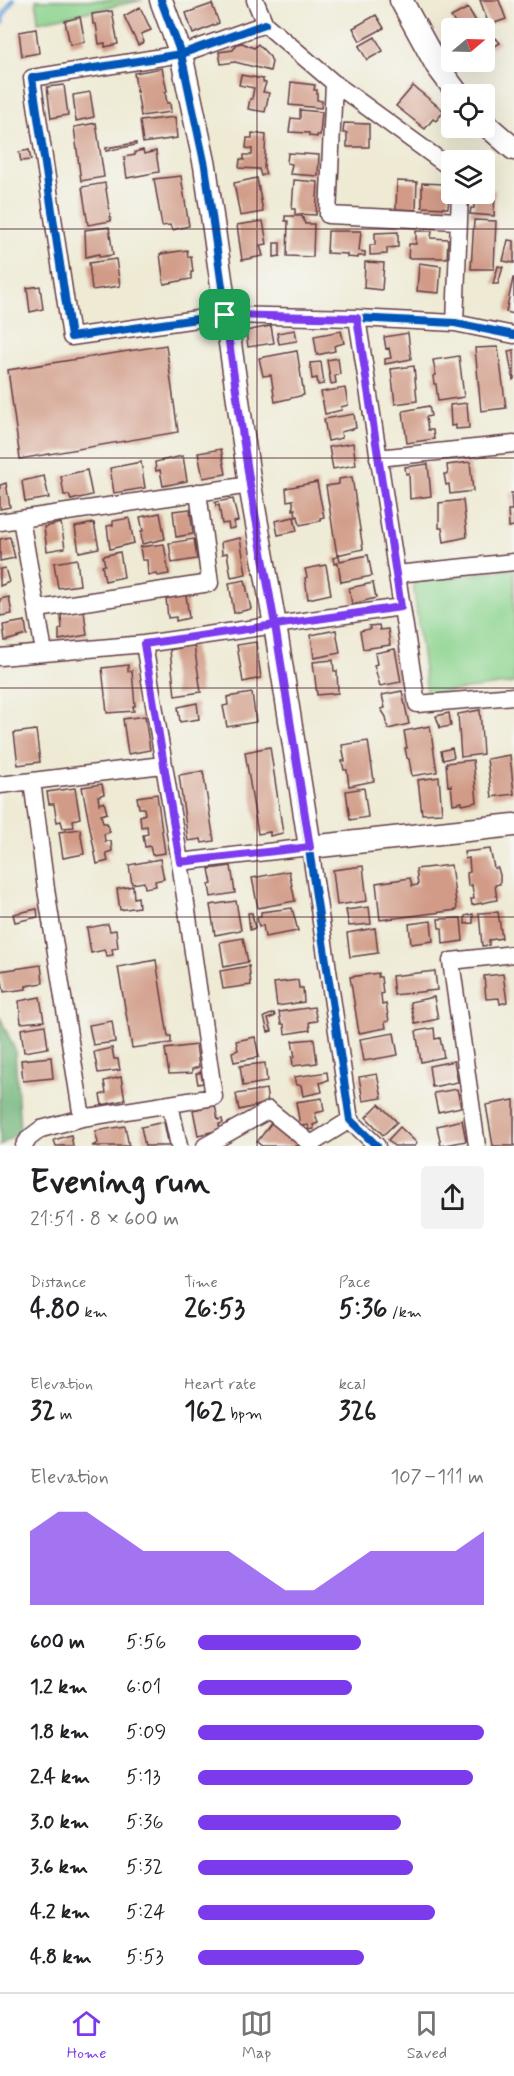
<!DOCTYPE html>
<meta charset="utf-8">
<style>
:root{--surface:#fff;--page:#f2f2f2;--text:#202124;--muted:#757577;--line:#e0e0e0;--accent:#7c3aed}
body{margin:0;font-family:Mynerve,sans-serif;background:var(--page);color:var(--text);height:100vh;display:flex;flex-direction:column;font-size:22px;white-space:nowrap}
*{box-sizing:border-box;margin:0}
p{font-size:20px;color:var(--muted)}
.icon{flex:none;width:33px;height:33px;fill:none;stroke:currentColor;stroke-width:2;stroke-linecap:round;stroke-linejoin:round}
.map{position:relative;height:1146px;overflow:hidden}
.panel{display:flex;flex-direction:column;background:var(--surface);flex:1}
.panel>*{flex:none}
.needle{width:39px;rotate:71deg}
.fabs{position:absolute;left:441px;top:18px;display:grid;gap:12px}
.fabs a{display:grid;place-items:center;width:54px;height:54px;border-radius:6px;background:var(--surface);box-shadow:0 6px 24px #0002;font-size:30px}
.pin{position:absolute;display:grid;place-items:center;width:51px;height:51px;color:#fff;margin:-26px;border-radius:12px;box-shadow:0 3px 9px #0006}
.round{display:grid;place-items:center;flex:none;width:63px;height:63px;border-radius:6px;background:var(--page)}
.headline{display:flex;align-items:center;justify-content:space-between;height:102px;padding:0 30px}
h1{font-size:33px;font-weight:800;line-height:45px}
.figures{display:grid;grid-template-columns:repeat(3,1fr);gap:9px;height:102px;padding:6px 30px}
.figures div{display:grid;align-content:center}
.figures b{font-size:26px;font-weight:800}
.figures small{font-size:16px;font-weight:400}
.figures p{font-size:16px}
.chart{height:168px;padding:12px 30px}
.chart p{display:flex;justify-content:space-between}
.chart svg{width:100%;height:108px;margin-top:6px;fill:var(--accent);opacity:.7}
ul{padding:0 30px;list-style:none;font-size:20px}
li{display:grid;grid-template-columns:96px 72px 1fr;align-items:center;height:45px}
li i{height:15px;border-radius:8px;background:var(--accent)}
.menu{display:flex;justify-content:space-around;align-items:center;height:84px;border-top:2px solid var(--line);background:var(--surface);font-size:16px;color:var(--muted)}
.menu a{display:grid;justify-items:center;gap:3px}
.menu .on{color:var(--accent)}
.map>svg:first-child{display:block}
.green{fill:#8dd48f;stroke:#6c7a5d;stroke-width:1.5}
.forest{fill:#72b67a;stroke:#5e6a52;stroke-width:1.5}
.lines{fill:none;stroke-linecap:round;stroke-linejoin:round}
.stream{stroke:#6b9dd5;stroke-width:5}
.building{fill:#d19b87}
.street-casing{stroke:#633d44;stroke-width:19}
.secondary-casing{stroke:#633d44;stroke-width:25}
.street{stroke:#fff;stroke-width:16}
.secondary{stroke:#fff;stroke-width:22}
.cycleway-casing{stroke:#f6f6f2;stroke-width:11}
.cycleway{stroke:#0057b8;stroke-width:8}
.route-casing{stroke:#fff;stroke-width:12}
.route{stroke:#7c3aed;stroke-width:8}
.grid{fill:none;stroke:#4a1f2b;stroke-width:1.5;stroke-opacity:0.55}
</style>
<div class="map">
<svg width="514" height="1146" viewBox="0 0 514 1146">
<rect width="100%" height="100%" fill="#f6f6f2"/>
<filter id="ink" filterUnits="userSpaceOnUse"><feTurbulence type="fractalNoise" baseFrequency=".0167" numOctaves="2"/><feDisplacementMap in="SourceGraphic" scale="12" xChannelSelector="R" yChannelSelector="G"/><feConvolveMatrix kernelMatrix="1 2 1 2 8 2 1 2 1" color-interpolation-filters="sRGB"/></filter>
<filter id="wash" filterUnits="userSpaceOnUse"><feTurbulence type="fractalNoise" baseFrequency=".008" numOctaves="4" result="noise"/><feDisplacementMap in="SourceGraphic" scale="24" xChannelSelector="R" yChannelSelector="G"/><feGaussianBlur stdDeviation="1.35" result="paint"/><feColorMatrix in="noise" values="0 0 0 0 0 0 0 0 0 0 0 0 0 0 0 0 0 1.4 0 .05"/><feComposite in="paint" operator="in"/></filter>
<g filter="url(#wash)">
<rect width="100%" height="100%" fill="#eeead4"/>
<path class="green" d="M36,0H143L38,22Z
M514,569V683L427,694L413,582Z"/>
<path class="forest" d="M0,1017L15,1050L20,1131L0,1146Z"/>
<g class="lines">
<path class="stream" d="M2,23L3,16L13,0"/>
</g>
<g id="blocks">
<path class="building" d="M480,0H499L506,19L489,25Z
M212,4L219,23L193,34L186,13Z
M140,7L151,30L141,34L144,42L138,45L124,16Z
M468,8L480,28H458L451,17Z
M112,11L118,44L105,47V43L99,44L96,24H93L92,14Z
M376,15L384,28L360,41L353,28Z
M80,17L85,42L70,45L65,21Z
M36,29L39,53L22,56L19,32Z
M375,37L383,51L367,60L359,46Z
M496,38L500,43L492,48L488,43Z
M242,43L254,48L258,44L270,57L272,62L270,71L235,62L221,64L219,52L233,50L237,44Z
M162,68L167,91L165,92L167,103H170L171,112L141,116L134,73Z
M241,75L263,79V82L266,83L263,92L269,93L265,112L248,109L250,99H252L254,88L239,85Z
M291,82L315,85L314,90H317V100L322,101L321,108L289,105Z
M64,85L68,115L51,118L47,87Z
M413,86L444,111L436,121L433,119L425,129L396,106Z
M90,92L94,117L76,121L73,95Z
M300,110L322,112L320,135H317V137L309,136V133L289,132L291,118L300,119Z
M175,117L177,138L143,143L140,121Z
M96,123L104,177L81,181L74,127Z
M344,123L369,124V147H347V133H343Z
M252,133L266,135L264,168L266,174L261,176L259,169L239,168L240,159L244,160V155H252V149L246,148L247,138H252Z
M136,143V145L106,151V148Z
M29,150L31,160L21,161L19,152Z
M143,150L144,154L156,151L159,172L127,178L124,157L135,155V152Z
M288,153L319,155L318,176L290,174L292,164L287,163Z
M181,176L189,226L172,230L170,225L162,226L154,179Z
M257,178L263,212L240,216L234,183Z
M294,180L318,182L316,215L295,214V209H292Z
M397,181L417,182L416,210L396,209Z
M444,182H448L447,187L450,188L448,208L422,207V183L444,184Z
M105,183L111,221L88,225L82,187Z
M484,190H495L494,216L470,214L471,208H474V194H484Z
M285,216H302L305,224H314L313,257L287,256L288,221H285Z
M474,220L496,221L494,269H471Z
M263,221L267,244L260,245L263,256L242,260L237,225Z
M109,227L113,255L99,257V254L86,257L85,230Z
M328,231H361L359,251L365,252V256H358V258L347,257V254L327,253Z
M416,231H432L431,238L448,239L447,258H408L409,244H416Z
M398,232V247L387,248V254L370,255V245H375V233Z
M508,240L514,241V263L503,261Z
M274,243H280V256L274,257Z
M187,250L188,257L191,256L193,272H191V279L164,284L160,254Z
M116,259L120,286L92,290L89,263Z
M365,262L384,263L382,290L364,288Z
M419,263L441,266L439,293L417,291Z
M498,266L503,267L498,284H493Z
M513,278H514V314L506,312Z
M40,286L43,309L30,312L27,288Z
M271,326L274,343L248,347L246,331Z
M295,330L297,341L279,344L277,333Z
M341,331L344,343L334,346L335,351L317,355L314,336Z
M408,333L411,359L385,364V359L391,358L389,348L386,349L384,337Z
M166,345L178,432L20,459L8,370Z
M498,347L506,408L481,411L475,348Z
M514,350V379L513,380L508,351Z
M297,351L304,395L275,402L271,375L263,376L259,358Z
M459,356L464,397L438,401L436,384H434L433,376L436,375L433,360Z
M338,358L340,374L335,376L336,383L331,384L327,360Z
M321,362L324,384L318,385L317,378L312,379L310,363Z
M414,366L417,401L395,404L391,369Z
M345,388L348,405L341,407L342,410L325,414L321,392Z
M467,403L469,428L456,429V425L451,426L450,405Z
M429,406L431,416L426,417L428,430H433L434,439L407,443L403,411Z
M354,414L356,428L341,432L342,438L328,441L324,419Z
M353,443L356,465L333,469L329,447Z
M221,449L226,474L203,478L198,453Z
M183,456L187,481L163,486L160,470L156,471L155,462Z
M141,462L145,488L114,493L110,468Z
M470,462L473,491L450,494L449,484L446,485L444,474H448L447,465Z
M428,464L431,496L410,499L409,473L406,474L405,467Z
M87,470L92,495L71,500L69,495H64L61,476Z
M44,476L49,498L25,502L22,481Z
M352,477L363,549L337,555L326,486L339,484V479Z
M317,482L324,517L320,518L321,521L300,525L298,516L296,517L295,509L293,510V500L287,501L286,488Z
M6,483L10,507L0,509V485Z
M511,493H514V526L509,527L508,510H512Z
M233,499L238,521L234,522L235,528L229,529L228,523L222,524L219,505L216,506L215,502Z
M463,500L467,537L444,542L442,528H439V503Z
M190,509L193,534L176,537L173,511Z
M160,513L165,539L142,544L141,531H143L140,517Z
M294,517L297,531L278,535L275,521Z
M129,518L134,543L110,549L107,526L113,525V521Z
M61,523L65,548L47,551L44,527Z
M94,523L99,548L79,552L75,527Z
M10,537L15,558L0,561V539Z
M240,538L246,574L231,577L227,553L222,554L221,542Z
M194,539L197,559L172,563L169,543Z
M164,544L169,574L158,576L157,574L148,575L147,560H142L140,547Z
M120,552L124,577L105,581L102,566L105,565L103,556Z
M368,555L372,576L341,582L338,563L334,564L333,558L339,556L340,561Z
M77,559L80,585L58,588L54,563Z
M326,565L331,594L308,599L305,578L307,577L305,569Z
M5,568L9,582L0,586V569Z
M245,580L251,609L234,613L229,583Z
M373,583L376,598L352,604L349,588Z
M186,595L189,618L176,621V617L168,618L166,598Z
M9,597L12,614L0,616V599Z
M84,611L87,635L59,640V630L62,628L61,616L65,613Z
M25,621L27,635L5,641L3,625Z
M379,625L380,630L388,629L390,645L363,649L360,631L370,629L369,626Z
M336,630L340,653L314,658L311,635Z
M256,642L261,678L243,682L237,645Z
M194,645L201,692L175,696L170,650Z
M395,649L401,682L380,686L374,665L377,664L375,653Z
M333,660L334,671H337L338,693L317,695L313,662Z
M128,665V671H132L135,706H133L134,711L107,713L102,668Z
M402,691L409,724L388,729L386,717L381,709L385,708L382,695Z
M252,693L256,722L227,727L223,706L228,705L227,697Z
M197,703L199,719L180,722L178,707Z
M480,710L483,754L461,757L458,714Z
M449,713L451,726L440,728L436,716Z
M145,716L150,750L128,754L123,719Z
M430,726L437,772L412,776L409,759L407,758L405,748H407L404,731Z
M36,730L40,762L18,765L14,733Z
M368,741L374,781L349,786L347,770H344L342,761H345L342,745Z
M270,747L283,833L270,836V832L258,834L245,752Z
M452,748L454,757L443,760L441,751Z
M510,755L514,794L492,797L487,759Z
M473,760L477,802L462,805V802L453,804L451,785L448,786L446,763Z
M203,771L214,841L202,843L201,839L188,841L179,775Z
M439,777L442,813L422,814L418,780Z
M102,784L104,794L98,796L99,804L104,802L107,813L101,815L103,823H107L110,832L104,834L105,841H111L112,851L106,853L108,861L97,864L82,787Z
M75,788L80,818L73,820L74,827L63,828L61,821L57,822L54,804H49L47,792Z
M364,788L368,817L350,820L346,791Z
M157,794L165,853L152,855L150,846L145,847L143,835L148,834L147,826L141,827L140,816L145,814L144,808H139L137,797Z
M80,829L84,854L63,858L59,832Z
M490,849L494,868H498L500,875V884L495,885L497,900L472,905L471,899H474L472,885L468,886L467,873L470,872L469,858L465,859L464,852Z
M160,859L164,879L155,881L156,886L145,888L144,882L132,884L129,865Z
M451,865L457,910L380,920L376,883L410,878L412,886L418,885L416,869Z
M231,866L235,893L211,897L209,885L212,884L209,869Z
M363,866L367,901L337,905L333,870Z
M289,871L295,901L258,908L252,878Z
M133,886L134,898L138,897L139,907L120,910L117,889Z
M236,901L241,930L215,935L210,905Z
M369,907L371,924L349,926L346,910Z
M292,908L298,931L265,937L263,925L259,927L257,917H261V912Z
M37,909L38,917L15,922L13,914Z
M498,912L502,938L489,940V945L482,946L479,913Z
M248,913H252L255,928L250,930Z
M473,914V923L465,924V916Z
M461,918L463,941L443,944L442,928H439L438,919Z
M431,921L433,941L411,944L409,924Z
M108,924L110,931L116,930L118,948L112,949L113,955L107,956L104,950L91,953L87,928Z
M375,928L378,953L350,957L347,933Z
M243,938L248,962L224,967L220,942Z
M156,960L168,1036H171V1043L132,1048L118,967Z
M41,965L43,983L26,986V989L4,992L0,971Z
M249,966L251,985L223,989L220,971Z
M435,971L437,990L394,995L392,976Z
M378,973V977H381L383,993L381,994L382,1005L386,1004L389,1021L385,1022L386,1028L359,1033L350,977Z
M503,974L507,1002L500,1004L499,998L486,999L484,976Z
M298,980L299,988H303L304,1002L277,1006L274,983Z
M40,997L44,1021L21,1023L19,1001Z
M434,997L438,1019L415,1024L410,1002Z
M314,1007L317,1021L309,1022L310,1030L285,1034L284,1024H281L279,1012Z
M274,1013L275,1016L268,1019L272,1031L268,1032L264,1017Z
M112,1021L115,1042L93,1045L89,1025Z
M45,1025L48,1048L24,1052L21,1029Z
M434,1028L435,1039L440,1038L444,1057L421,1062L416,1031Z
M394,1033L398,1055L364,1061L360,1039Z
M255,1037L259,1057L234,1062L232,1052L238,1050L236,1041Z
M314,1039L317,1063L293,1066L292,1057H295L292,1041Z
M196,1045L199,1067L192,1069V1073L169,1074L165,1049Z
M112,1048L114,1059H118L120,1070L98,1073L94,1052Z
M51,1057L53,1078L23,1081L21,1060Z
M454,1061L458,1082L432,1087L429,1066Z
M265,1063L267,1082L243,1086L240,1066Z
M201,1072L203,1083L198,1084L196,1074Z
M327,1072L328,1080L320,1083L322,1092L303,1096L301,1085H296L294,1077Z
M377,1074L382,1098L363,1101L359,1077Z
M121,1077L125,1100L102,1105L100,1095L106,1093L104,1081Z
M266,1089L268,1103L239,1110L236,1094Z
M457,1089L461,1107L438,1112L434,1093Z
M322,1098L324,1111L315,1113L318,1123L313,1125L314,1129L309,1130L308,1125L300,1126L296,1102Z
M514,1100V1146H493L486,1105Z
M379,1104L397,1122L383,1135L366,1117Z
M215,1105L218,1120L222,1119L223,1123L219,1124L220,1130L198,1135L193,1110Z
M462,1120L466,1141L441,1146L437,1126Z
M164,1122L169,1146H145L141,1127Z
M272,1122L303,1146H262L257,1142Z
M125,1126L129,1146H92L98,1143L95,1131Z
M400,1127L417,1143L415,1146H394L388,1140Z
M71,1135L73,1146H56L54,1140Z"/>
</g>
</g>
<g filter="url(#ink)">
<use href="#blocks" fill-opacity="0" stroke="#633d44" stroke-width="1.5"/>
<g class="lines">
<defs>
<path id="street" d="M255,0L265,24L334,83L452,169
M265,24L181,54L32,78L71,337L225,315L357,318L455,323L514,335
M334,83L328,215L459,221
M357,318L417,704L514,696
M455,323L460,194
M378,458L514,444
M21,519L44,652
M0,522L250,485
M397,574L514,562
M38,609L210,583L198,492
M0,657L144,644L401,607
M32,781L46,889L82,1118
M0,785L162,765
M180,862L310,847L350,1120L377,1146
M170,1104L179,1146
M24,1146L29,1138L41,1129L82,1118L214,1097L180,862L144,644
M205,1146L269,1110L311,1144L350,1120
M477,1146L451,961L514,954"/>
<path id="secondary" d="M161,0L181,54L205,166L250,485L275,625L310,847L514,825
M401,0L437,66L458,94
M484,123L514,149"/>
</defs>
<use href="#street" class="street-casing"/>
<use href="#secondary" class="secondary-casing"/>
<use href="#street" class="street"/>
<use href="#secondary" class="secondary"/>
<defs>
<path id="cycleway" d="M161,0L181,54L205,166L250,485L275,625L350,1120L377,1146
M265,24L181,54L32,78L71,337L225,315L357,318L455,323L514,335"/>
</defs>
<use href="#cycleway" class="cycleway-casing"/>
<use href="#cycleway" class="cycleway"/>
</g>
</g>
<g class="lines" filter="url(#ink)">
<defs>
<path id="route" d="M225,315L250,485L275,625L144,644L180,862L310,847L275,625L401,607L357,318L225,315"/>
</defs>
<use href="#route" class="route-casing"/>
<use href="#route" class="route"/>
</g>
<path class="grid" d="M257,0V1146M0,229H514M0,458H514M0,688H514M0,917H514"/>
</svg>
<div class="fabs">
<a><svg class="needle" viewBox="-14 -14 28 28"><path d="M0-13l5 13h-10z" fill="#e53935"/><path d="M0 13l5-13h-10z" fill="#757577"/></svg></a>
<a><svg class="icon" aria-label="locate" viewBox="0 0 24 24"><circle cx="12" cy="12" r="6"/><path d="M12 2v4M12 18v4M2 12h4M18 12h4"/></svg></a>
<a><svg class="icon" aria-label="layers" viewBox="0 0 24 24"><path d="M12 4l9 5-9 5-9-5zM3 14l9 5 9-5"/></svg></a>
</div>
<div class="pin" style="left:225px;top:315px;background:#1e9e55"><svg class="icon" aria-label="arrive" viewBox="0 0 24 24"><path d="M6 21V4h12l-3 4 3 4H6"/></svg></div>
</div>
<section class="panel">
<div class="headline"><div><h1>Evening run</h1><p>21:51 · 8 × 600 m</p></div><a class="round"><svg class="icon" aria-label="share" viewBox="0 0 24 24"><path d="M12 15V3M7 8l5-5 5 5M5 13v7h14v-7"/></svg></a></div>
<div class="figures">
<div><p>Distance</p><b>4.80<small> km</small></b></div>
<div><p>Time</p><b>26:53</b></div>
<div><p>Pace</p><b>5:36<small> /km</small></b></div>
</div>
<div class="figures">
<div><p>Elevation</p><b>32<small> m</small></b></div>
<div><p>Heart rate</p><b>162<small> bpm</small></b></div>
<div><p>kcal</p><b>326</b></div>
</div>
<div class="chart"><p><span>Elevation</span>107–111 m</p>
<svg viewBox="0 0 160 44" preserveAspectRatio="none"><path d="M0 44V14L10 6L20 6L30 14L40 22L50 22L60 22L70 22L80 30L90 38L100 38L110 30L120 22L130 22L140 22L150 22L160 14V44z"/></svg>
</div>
<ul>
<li><b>600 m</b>5:56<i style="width:57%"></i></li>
<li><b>1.2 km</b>6:01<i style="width:54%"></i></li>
<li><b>1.8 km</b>5:09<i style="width:100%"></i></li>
<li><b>2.4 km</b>5:13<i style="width:96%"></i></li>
<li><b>3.0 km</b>5:36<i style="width:71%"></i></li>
<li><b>3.6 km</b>5:32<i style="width:75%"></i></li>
<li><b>4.2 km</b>5:24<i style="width:83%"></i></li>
<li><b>4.8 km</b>5:53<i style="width:58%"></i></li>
</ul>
</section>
<nav class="menu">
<a class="on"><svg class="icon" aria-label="home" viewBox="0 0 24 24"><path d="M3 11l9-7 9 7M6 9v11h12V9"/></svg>Home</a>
<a><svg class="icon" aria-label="map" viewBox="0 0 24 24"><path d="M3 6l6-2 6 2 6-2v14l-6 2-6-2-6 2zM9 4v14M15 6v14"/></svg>Map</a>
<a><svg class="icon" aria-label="saved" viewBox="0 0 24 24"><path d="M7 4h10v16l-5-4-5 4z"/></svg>Saved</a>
</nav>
